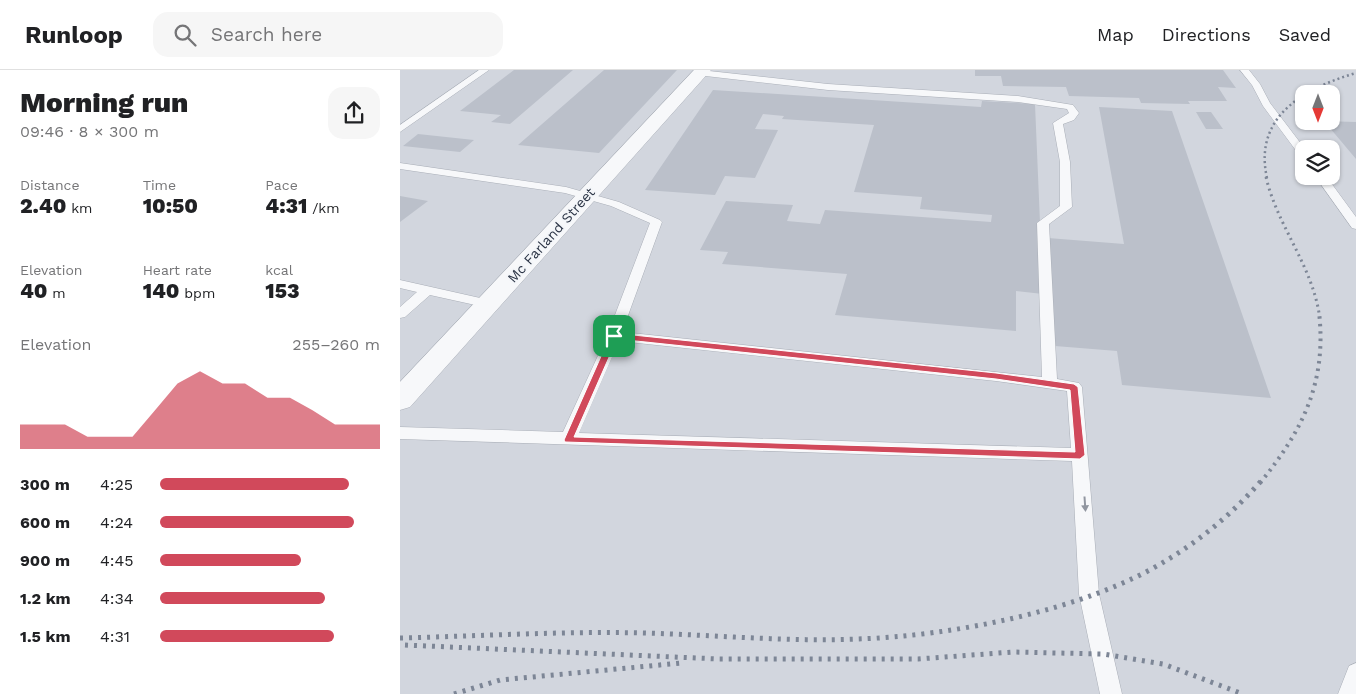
<!DOCTYPE html>
<meta charset="utf-8">
<style>
:root{--surface:#fff;--page:#f6f6f6;--text:#202124;--muted:#757577;--line:#e0e0e0;--accent:#d1495b}
body{margin:0;font-family:"Work Sans",sans-serif;background:var(--page);color:var(--text);height:100vh;display:flex;flex-direction:column;font-size:19px;white-space:nowrap}
*{box-sizing:border-box;margin:0}
p{font-size:16px;color:var(--muted)}
.icon{flex:none;width:28px;height:28px;fill:none;stroke:currentColor;stroke-width:2;stroke-linecap:round;stroke-linejoin:round}
.map{position:relative;flex:1;overflow:hidden}
.panel{display:flex;flex-direction:column;background:var(--surface);width:400px}
.panel>*{flex:none}
.needle{width:32px;rotate:180deg}
.fabs{position:absolute;left:895px;top:15px;display:grid;gap:10px}
.fabs a{display:grid;place-items:center;width:45px;height:45px;border-radius:10px;background:var(--surface);box-shadow:0 1px 4px #0004;font-size:25px}
.pin{position:absolute;display:grid;place-items:center;width:42px;height:42px;color:#fff;margin:-21px;border-radius:10px;box-shadow:0 2px 8px #0006}
.round{display:grid;place-items:center;flex:none;width:52px;height:52px;border-radius:15px;background:var(--page)}
.summary{display:flex;align-items:center;justify-content:space-between;height:85px;padding:0 20px}
h1{font-size:28px;font-weight:800;line-height:38px}
.metrics{display:grid;grid-template-columns:repeat(3,1fr);gap:8px;height:85px;padding:5px 20px}
.metrics div{display:grid;align-content:center}
.metrics b{font-size:21px;font-weight:800}
.metrics small{font-size:14px;font-weight:400}
.metrics p{font-size:14px}
.chart{height:140px;padding:10px 20px}
.chart p{display:flex;justify-content:space-between}
.chart svg{width:100%;height:90px;margin-top:5px;fill:var(--accent);opacity:.7}
ul{padding:0 20px;list-style:none;font-size:16px}
li{display:grid;grid-template-columns:80px 60px 1fr;align-items:center;height:38px}
li i{height:12px;border-radius:6px;background:var(--accent)}
header{display:flex;align-items:center;gap:30px;box-sizing:border-box;height:70px;padding:0 25px;background:var(--surface);border-bottom:1px solid var(--line)}
header strong{font-size:24px}
nav{display:flex;gap:28px;margin-inline-start:auto;font-size:18px}
.search{width:350px;height:45px;background:var(--page);display:flex;align-items:center;gap:12px;box-sizing:border-box;padding:0 18px;border-radius:15px;color:var(--muted);font-size:19px}
main{display:flex;flex:1;min-height:0}
.map>svg:first-child{display:block}
.built{fill:#d2d6de;fill-rule:evenodd}
.building{fill:#bbc0ca}
.lines{fill:none;stroke-linecap:round;stroke-linejoin:round}
.service-casing{stroke:#a9aeb7;stroke-width:1}
.minor-casing{stroke:#a9aeb7;stroke-width:1}
.service{fill:#f7f8fa;fill-rule:evenodd}
.minor{fill:#f7f8fa;fill-rule:evenodd}
.rail-far3{stroke:#7d8696;stroke-width:2.5;stroke-dasharray:2 3;stroke-linecap:butt}
.rail-far2{stroke:#7d8696;stroke-width:3;stroke-dasharray:2 4;stroke-linecap:butt}
.rail-far1{stroke:#7d8696;stroke-width:4;stroke-dasharray:2.5 5;stroke-linecap:butt}
.rail{stroke:#7d8696;stroke-width:5;stroke-dasharray:3 6;stroke-linecap:butt}
.oneway{fill:#9196a0}
.route{fill:#d1495b;stroke:#fff;fill-rule:evenodd}
.labels{text-anchor:middle;stroke-width:4;stroke-linejoin:round;paint-order:stroke}
.street-label{font-size:14px;fill:#2b3445;stroke:#f4f6f9}
</style>
<header>
<strong>Runloop</strong>
<div class="search"><svg class="icon" aria-label="search" viewBox="0 0 24 24"><circle cx="10" cy="10" r="6"/><path d="M15 15l6 6"/></svg>Search here</div>
<nav><a>Map</a><a>Directions</a><a>Saved</a></nav>
</header>
<main>
<section class="panel">
<div class="summary"><div><h1>Morning run</h1><p>09:46 · 8 × 300 m</p></div><a class="round"><svg class="icon" aria-label="share" viewBox="0 0 24 24"><path d="M12 15V3M7 8l5-5 5 5M5 13v7h14v-7"/></svg></a></div>
<div class="metrics">
<div><p>Distance</p><b>2.40<small> km</small></b></div>
<div><p>Time</p><b>10:50</b></div>
<div><p>Pace</p><b>4:31<small> /km</small></b></div>
</div>
<div class="metrics">
<div><p>Elevation</p><b>40<small> m</small></b></div>
<div><p>Heart rate</p><b>140<small> bpm</small></b></div>
<div><p>kcal</p><b>153</b></div>
</div>
<div class="chart"><p><span>Elevation</span>255–260 m</p>
<svg viewBox="0 0 160 44" preserveAspectRatio="none"><path d="M0 44V32L10 32L20 32L30 38L40 38L50 38L60 25L70 12L80 6L90 12L100 12L110 19L120 19L130 25L140 32L150 32L160 32V44z"/></svg>
</div>
<ul>
<li><b>300 m</b>4:25<i style="width:86%"></i></li>
<li><b>600 m</b>4:24<i style="width:88%"></i></li>
<li><b>900 m</b>4:45<i style="width:64%"></i></li>
<li><b>1.2 km</b>4:34<i style="width:75%"></i></li>
<li><b>1.5 km</b>4:31<i style="width:79%"></i></li>
</ul>
</section>
<div class="map">
<svg width="956" height="624" viewBox="0 0 956 624">
<rect width="100%" height="100%" fill="#e4e7ec"/>
<path class="built" d="M0,0H956V624H0ZM904,24H931V51H904ZM904,79H931V106H904Z"/>
<path class="building" d="M114,0H173L110,54L91,52L101,45L60,41Z
M204,0H277L199,83L118,75Z
M575,0H823L836,18L818,17L827,31H788L790,34L741,33L739,28L669,26L666,17L603,16L601,6H575Z
M313,20L581,37L582,31L635,34L643,224L616,221V261L435,245L447,204L322,194L328,182L300,180L326,131L393,135L387,151L420,154L425,140L591,152L592,145L520,139L522,127L454,122L474,55L382,49L384,46L363,44L355,59L378,60L355,108L325,106L315,125L245,120Z
M699,37L772,41L871,328L722,315L717,281L655,276L648,168L724,174Z
M796,42H811L823,59H806Z
M924,51L956,52V89Z
M18,64L74,70L60,82L3,76Z
M0,126L28,131L0,152Z"/>
<g class="lines">
<defs>
<path id="service" d="M79,0H89L0,62V55Z
M300,0L428,14L618,26L673,35L679,43L674,50L663,54L670,92L672,137L649,154L657,309L679,313L682,317L699,524L722,624H700L679,524L672,391L0,369V357L163,362L207,266L250,153L211,136L165,123L0,99V93L166,117L219,132L260,150L262,152L222,262L642,307L637,153L660,136V92L653,53L669,43L667,39L618,32L428,20L297,5V1ZM219,271L596,311L667,321L671,378L179,363Z
M840,0H849L860,14L870,33L905,79L904,87L900,86L863,36L852,15Z
M915,106H926L956,147V159L952,158Z
M0,210L89,230L96,234L89,238L30,225L5,247L0,248V237L17,222L0,218Z
M956,593V624H938L949,596Z"/>
<path id="minor" d="M294,0H311L10,337L0,340V312Z"/>
</defs>
<use href="#service" class="service-casing"/>
<use href="#minor" class="minor-casing"/>
<use href="#service" class="service"/>
<use href="#minor" class="minor"/>
<path class="rail-far3" d="M867,108C853,46 905,18 956,3"/>
<path class="rail-far2" d="M866,107C877,155 911,194 919,243"/>
<path class="rail-far1" d="M860,413C903,360 927,312 919,242"/>
<path class="rail" d="M0,568C82,566 163,561 245,563C316,565 387,572 458,569C552,566 687,540 767,490C802,469 834,442 861,411
M5,575L319,589H518L613,582L703,584L763,594L843,624
M54,624L100,610L281,593"/>
</g>
<defs><path id="oneway-solid" d="M-6-.8H1V-3.2L6.5 0L1 3.2V.8H-6Z" transform="scale(1.25)"/></defs>
<use class="oneway" href="#oneway-solid" transform="translate(685 434) rotate(86)"/>
<path class="route" d="M214,263L596,303L674,314L678,317L685,385L680,389L165,372L164,370L210,266ZM217,269L596,309L670,320L675,382L174,367Z"/>
<g class="labels">
<g class="street-label">
<text transform="translate(151 165) rotate(-48)" y="5">Mc Farland Street</text>
</g>
</g>
</svg>
<div class="fabs">
<a><svg class="needle" viewBox="-14 -14 28 28"><path d="M0-13l5 13h-10z" fill="#e53935"/><path d="M0 13l5-13h-10z" fill="#757577"/></svg></a>
<a><svg class="icon" aria-label="layers" viewBox="0 0 24 24"><path d="M12 4l9 5-9 5-9-5zM3 14l9 5 9-5"/></svg></a>
</div>
<div class="pin" style="left:214px;top:266px;background:#1e9e55"><svg class="icon" aria-label="arrive" viewBox="0 0 24 24"><path d="M6 21V4h12l-3 4 3 4H6"/></svg></div>
</div>
</main>
